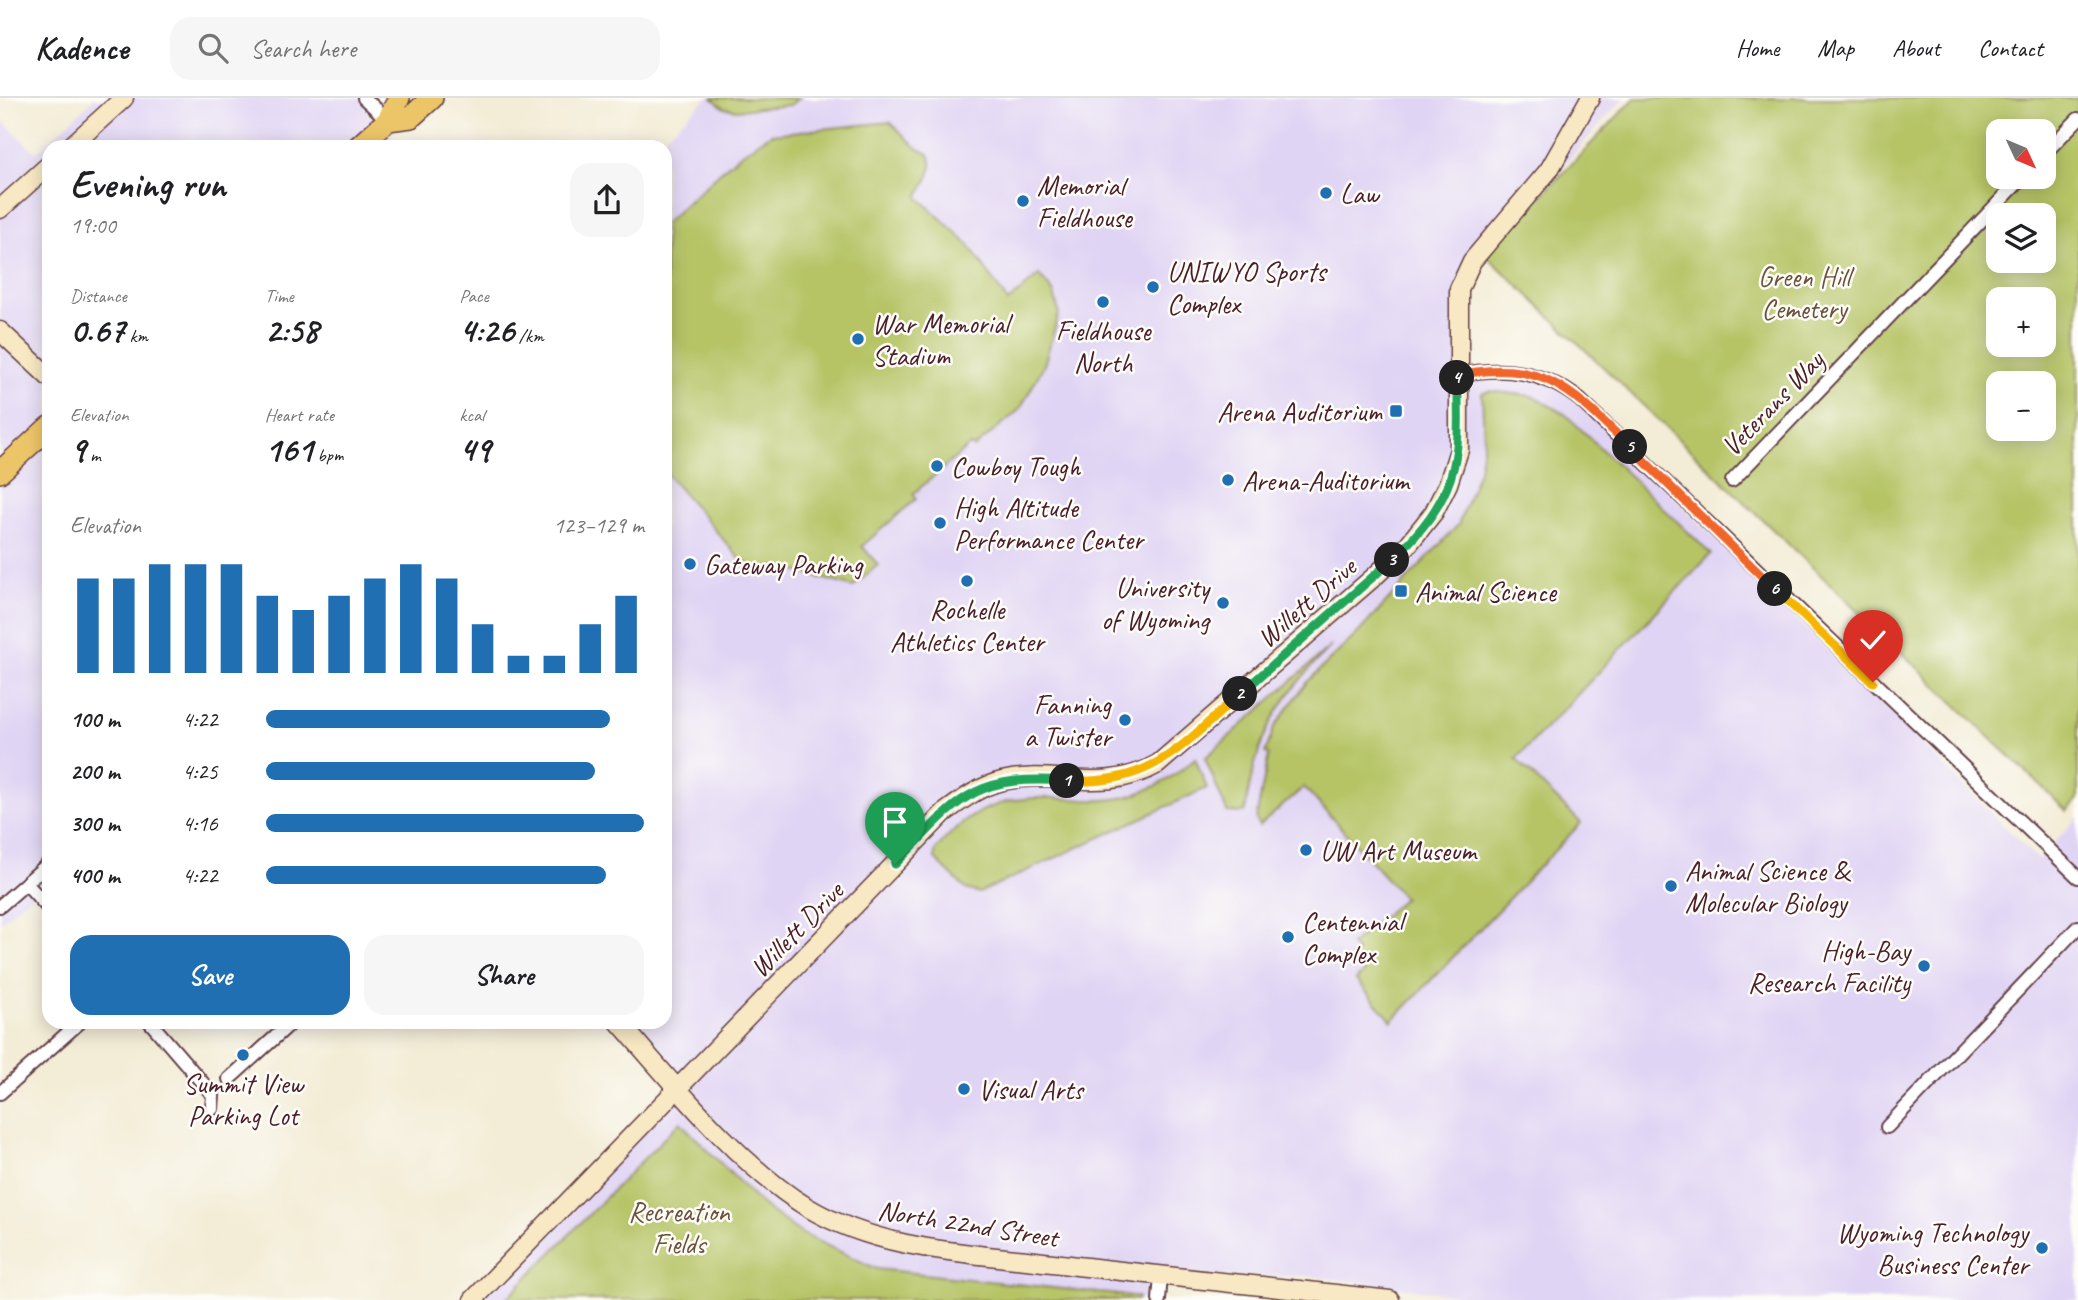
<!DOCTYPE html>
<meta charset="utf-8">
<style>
:root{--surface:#fff;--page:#f6f6f6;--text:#202124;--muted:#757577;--line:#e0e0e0;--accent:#1f6fb2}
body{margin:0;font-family:Caveat,sans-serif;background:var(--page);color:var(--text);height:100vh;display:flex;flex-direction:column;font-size:26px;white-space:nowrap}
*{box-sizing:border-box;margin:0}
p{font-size:23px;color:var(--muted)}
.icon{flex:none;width:38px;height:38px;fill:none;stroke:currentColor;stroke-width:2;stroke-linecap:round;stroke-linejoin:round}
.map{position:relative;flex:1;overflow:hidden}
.sheet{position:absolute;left:42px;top:42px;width:630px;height:889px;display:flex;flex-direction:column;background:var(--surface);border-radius:21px;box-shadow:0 4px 18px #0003}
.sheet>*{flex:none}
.needle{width:46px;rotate:134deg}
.buttons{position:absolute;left:1986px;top:21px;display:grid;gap:14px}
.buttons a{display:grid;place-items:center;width:70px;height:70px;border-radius:14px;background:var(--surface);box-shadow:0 4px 18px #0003;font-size:35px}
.pin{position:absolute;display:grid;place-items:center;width:60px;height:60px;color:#fff;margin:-72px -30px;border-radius:50% 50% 50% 0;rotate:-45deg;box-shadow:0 0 7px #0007}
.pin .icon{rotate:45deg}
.km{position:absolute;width:35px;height:35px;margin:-18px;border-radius:50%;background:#222;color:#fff;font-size:19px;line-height:35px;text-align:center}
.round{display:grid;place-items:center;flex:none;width:74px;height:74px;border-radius:21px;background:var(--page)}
.summary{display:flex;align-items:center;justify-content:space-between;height:119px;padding:0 28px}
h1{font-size:38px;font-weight:800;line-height:52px}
.stats{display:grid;grid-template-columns:repeat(3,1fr);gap:10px;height:119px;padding:7px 28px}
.stats div{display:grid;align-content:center}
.stats b{font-size:35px;font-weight:800}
.stats small{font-size:19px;font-weight:400}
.stats p{font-size:19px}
.chart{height:196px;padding:14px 28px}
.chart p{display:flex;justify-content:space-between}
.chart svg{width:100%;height:126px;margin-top:7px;stroke:var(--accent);stroke-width:6}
.cta{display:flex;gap:14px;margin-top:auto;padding:14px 28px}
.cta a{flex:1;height:80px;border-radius:21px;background:var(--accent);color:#fff;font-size:28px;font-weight:800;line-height:80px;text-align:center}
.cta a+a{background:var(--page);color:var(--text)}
ul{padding:0 28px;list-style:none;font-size:23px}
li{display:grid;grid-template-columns:112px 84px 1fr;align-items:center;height:52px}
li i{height:18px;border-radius:9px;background:var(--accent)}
header{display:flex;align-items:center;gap:42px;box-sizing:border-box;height:98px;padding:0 35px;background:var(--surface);border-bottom:2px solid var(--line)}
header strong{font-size:33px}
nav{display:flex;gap:38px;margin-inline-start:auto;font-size:24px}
.search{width:490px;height:63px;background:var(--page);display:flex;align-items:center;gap:18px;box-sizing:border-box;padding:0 24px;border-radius:21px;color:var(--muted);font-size:26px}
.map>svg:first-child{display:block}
.built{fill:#e0d4f4}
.green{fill:#b6c466;stroke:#807248;stroke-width:2;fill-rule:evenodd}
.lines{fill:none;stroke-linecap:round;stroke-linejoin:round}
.street-casing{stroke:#633e45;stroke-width:16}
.secondary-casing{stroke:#633e45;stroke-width:21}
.primary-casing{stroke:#633e45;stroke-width:24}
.street{stroke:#fff;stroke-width:12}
.secondary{stroke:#f8e8c3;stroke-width:18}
.primary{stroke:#edc569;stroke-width:21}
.split-1-casing{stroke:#fff;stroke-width:14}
.split-2-casing{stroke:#fff;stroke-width:14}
.split-3-casing{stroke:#fff;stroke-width:14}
.split-4-casing{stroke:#fff;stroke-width:14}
.split-5-casing{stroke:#fff;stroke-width:14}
.split-6-casing{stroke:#fff;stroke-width:14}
.split-7-casing{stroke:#fff;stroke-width:14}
.split-1{stroke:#22a559;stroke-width:9}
.split-2{stroke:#f5b400;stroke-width:9}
.split-3{stroke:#22a559;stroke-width:9}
.split-4{stroke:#22a559;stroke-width:9}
.split-5{stroke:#f0652b;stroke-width:9}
.split-6{stroke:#f0652b;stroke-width:9}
.split-7{stroke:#f5b400;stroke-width:9}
.poi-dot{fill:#1f6fb2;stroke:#fdfcf7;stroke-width:2.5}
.labels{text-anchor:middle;stroke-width:5;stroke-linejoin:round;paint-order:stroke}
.poi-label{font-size:28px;fill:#4a1f2b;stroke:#fdfcf7;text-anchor:start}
.park-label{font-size:28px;fill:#6a513d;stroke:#fdfcf7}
.street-label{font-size:28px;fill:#4a1f2b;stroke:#fdfcf7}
</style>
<header>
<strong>Kadence</strong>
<div class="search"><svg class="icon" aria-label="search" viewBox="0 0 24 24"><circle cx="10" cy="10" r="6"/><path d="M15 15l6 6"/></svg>Search here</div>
<nav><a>Home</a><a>Map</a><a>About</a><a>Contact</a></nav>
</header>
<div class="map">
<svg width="2078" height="1202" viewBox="0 0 2078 1202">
<rect width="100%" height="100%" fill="#fdfcf7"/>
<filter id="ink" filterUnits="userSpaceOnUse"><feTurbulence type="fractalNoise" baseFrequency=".0143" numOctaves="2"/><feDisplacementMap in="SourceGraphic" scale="14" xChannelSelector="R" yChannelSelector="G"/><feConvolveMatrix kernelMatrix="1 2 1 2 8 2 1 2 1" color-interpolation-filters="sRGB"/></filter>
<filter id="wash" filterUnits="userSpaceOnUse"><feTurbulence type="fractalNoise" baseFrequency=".00686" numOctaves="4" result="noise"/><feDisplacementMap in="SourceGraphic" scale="28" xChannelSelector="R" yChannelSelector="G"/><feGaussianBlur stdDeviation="1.57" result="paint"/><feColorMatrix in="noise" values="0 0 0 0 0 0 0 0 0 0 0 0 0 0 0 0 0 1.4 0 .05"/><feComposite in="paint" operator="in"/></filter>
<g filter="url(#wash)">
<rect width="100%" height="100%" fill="#f3ecd6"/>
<path class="built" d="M95,0H378L366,11L402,49H49V782L0,824V21L36,55Z
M707,0H1624L1464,178L1457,277L1484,272L1565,290L2038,762L2078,719V1202H1497L1311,1178H1161L1158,1202H472L677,990L619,924H665V49H653Z"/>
<path class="green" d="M712,0H799L790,7L737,12L724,10Z
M1635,0H2078V701L2067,713L1485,156ZM1998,33H2044V79H1998ZM1998,117H2044V163H1998ZM1998,201H2044V247H1998ZM1998,285H2044V331H1998Z
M890,24L917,50L929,56C936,73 925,84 918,99L969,147L1008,204L1039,177L1054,195L1059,215L1044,267L1020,311L974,350L970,347L913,396L916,401L862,448L878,467L853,489L782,469H754L740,461L665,374V125L738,58L771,36Z
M1490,293L1532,298L1565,316L1711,456L1516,661L1581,725L1392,923L1356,882L1364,874L1351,860L1357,854L1351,847L1404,800L1304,689L1259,728L1256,721L1269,656L1265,655L1274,630L1307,584L1357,536L1458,427L1479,372L1484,341L1482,295Z
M1331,548C1277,604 1256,636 1245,715L1227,714L1205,660Z
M1195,660L1207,690L979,795L966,791L935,761V753C967,712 1005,697 1056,700C1075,701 1096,704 1115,701C1146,696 1172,682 1195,660Z
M680,1024L762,1107L802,1136L877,1171L1138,1199L1137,1202H505Z"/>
</g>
<g filter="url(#ink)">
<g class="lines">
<defs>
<path id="street" d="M364,0L388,22
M2044,56L2078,21
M1457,277C1504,268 1542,272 1580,302L2078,779
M1732,383L2023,79
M26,785L49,811
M0,808L49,765
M150,924L213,997L212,1011
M229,981L292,924
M0,995L80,924
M1887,1029L2078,829
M1159,1202L1161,1178"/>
<path id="secondary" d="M70,49L124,0
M0,111L49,67
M0,233L49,279
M619,924C672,984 739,1068 807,1109C880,1153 970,1155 1053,1165C1165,1179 1278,1189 1390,1202
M473,1202L944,715C962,702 980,688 1002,683C1058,670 1100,698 1158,666L1374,479L1407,448L1434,414L1448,386L1459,352V191L1472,163L1549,72L1590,0"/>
<path id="primary" d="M388,22L411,19L432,0
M358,49L388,22L399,0
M0,374L49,329"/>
</defs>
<use href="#street" class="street-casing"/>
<use href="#secondary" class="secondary-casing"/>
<use href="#primary" class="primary-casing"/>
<use href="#street" class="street"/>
<use href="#secondary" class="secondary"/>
<use href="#primary" class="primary"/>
</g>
</g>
<g class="lines" filter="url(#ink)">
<defs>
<path id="split-1" d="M895,766C958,702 971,676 1067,683"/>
<path id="split-2" d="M1067,683C1152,688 1182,647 1240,596"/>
<path id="split-3" d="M1240,596L1392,462"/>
<path id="split-4" d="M1392,462C1456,400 1462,366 1457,280"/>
<path id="split-5" d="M1457,280V277C1544,260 1571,292 1630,349"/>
<path id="split-6" d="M1630,349L1775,491"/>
<path id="split-7" d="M1775,491L1873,584"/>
</defs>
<use href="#split-1" class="split-1-casing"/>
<use href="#split-2" class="split-2-casing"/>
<use href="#split-3" class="split-3-casing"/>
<use href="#split-4" class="split-4-casing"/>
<use href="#split-5" class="split-5-casing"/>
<use href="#split-6" class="split-6-casing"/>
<use href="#split-7" class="split-7-casing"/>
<use href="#split-1" class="split-1"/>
<use href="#split-2" class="split-2"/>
<use href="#split-3" class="split-3"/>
<use href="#split-4" class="split-4"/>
<use href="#split-5" class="split-5"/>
<use href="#split-6" class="split-6"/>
<use href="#split-7" class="split-7"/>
</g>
<g class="poi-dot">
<circle cx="1326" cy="95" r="7"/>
<circle cx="1023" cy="103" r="7"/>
<circle cx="1153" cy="189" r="7"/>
<circle cx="1103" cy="204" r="7"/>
<circle cx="858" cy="241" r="7"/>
<rect x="1389" y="306" width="14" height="14" rx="3.5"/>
<circle cx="937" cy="368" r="7"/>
<circle cx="1228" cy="382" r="7"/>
<circle cx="940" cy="425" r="7"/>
<circle cx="690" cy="466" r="7"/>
<circle cx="967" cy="483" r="7"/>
<rect x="1394" y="486" width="14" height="14" rx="3.5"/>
<circle cx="1223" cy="505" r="7"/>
<circle cx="1125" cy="622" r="7"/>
<circle cx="1306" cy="752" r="7"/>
<circle cx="1671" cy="788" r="7"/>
<circle cx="1288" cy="839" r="7"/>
<circle cx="1924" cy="868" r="7"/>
<circle cx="243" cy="957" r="7"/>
<circle cx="964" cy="991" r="7"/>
<circle cx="2042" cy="1150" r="7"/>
</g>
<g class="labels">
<g class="poi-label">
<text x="1037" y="97">Memorial<tspan x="1037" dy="32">Fieldhouse</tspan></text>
<text x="1340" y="105">Law</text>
<text x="1167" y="183">UNIWYO Sports<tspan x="1167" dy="32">Complex</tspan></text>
<text x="872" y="235">War Memorial<tspan x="872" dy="32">Stadium</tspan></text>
<text x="1103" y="242" text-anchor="middle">Fieldhouse<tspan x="1103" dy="32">North</tspan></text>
<text x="1382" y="323" text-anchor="end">Arena Auditorium</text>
<text x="951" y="378">Cowboy Tough</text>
<text x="1242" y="392">Arena-Auditorium</text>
<text x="954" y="419">High Altitude<tspan x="954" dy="32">Performance Center</tspan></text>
<text x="704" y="476">Gateway Parking</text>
<text x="1209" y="499" text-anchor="end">University<tspan x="1209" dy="32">of Wyoming</tspan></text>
<text x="1415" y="503">Animal Science</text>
<text x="967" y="521" text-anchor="middle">Rochelle<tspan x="967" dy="32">Athletics Center</tspan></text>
<text x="1111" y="616" text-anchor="end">Fanning<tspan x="1111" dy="32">a Twister</tspan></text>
<text x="1320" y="762">UW Art Museum</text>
<text x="1685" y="782">Animal Science &amp;<tspan x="1685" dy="32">Molecular Biology</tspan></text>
<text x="1302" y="833">Centennial<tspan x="1302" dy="32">Complex</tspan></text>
<text x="1910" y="862" text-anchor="end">High-Bay<tspan x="1910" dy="32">Research Facility</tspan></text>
<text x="243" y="995" text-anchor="middle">Summit View<tspan x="243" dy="32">Parking Lot</tspan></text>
<text x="978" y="1001">Visual Arts</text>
<text x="2028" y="1144" text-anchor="end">Wyoming Technology<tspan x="2028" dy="32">Business Center</tspan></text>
</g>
<g class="park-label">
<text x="1804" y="188">Green Hill<tspan x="1804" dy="32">Cemetery</tspan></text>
<text x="679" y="1123">Recreation<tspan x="679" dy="32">Fields</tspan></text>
</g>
<g class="street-label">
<text transform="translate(1772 305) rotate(-46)" y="10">Veterans Way</text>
<text transform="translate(1306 504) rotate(-41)" y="10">Willett Drive</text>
<text transform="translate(796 831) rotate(-46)" y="10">Willett Drive</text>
<text transform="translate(968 1125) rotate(9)" y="10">North 22nd Street</text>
</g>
</g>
</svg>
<div class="buttons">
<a><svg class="needle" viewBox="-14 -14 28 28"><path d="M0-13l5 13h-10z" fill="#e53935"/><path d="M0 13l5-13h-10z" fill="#757577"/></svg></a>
<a><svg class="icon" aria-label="layers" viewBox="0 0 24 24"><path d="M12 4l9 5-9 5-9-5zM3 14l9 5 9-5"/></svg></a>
<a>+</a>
<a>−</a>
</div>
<div class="pin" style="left:895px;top:766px;background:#1e9e55"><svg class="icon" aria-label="arrive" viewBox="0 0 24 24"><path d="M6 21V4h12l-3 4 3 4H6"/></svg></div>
<div class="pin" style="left:1873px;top:584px;background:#d93025"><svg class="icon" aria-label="check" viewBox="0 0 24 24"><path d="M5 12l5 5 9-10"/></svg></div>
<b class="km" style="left:1067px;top:683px">1</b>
<b class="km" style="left:1240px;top:596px">2</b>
<b class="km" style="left:1392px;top:462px">3</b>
<b class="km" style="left:1457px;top:280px">4</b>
<b class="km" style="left:1630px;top:349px">5</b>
<b class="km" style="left:1775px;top:491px">6</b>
<section class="sheet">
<div class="summary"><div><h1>Evening run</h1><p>19:00</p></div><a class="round"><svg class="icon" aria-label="share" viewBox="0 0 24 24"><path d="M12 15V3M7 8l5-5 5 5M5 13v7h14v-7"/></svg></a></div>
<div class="stats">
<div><p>Distance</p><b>0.67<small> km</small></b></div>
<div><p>Time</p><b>2:58</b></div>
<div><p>Pace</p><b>4:26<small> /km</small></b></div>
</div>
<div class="stats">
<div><p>Elevation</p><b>9<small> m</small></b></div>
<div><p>Heart rate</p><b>161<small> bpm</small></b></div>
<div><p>kcal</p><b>49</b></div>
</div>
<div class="chart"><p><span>Elevation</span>123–129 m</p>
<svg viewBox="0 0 160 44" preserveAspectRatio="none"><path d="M5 44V11M15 44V11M25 44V6M35 44V6M45 44V6M55 44V17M65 44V22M75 44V17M85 44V11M95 44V6M105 44V11M115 44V27M125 44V38M135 44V38M145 44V27M155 44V17"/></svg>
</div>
<ul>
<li><b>100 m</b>4:22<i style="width:91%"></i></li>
<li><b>200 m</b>4:25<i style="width:87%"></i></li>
<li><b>300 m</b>4:16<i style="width:100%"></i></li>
<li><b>400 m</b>4:22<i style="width:90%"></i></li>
</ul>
<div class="cta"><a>Save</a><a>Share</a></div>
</section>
</div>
